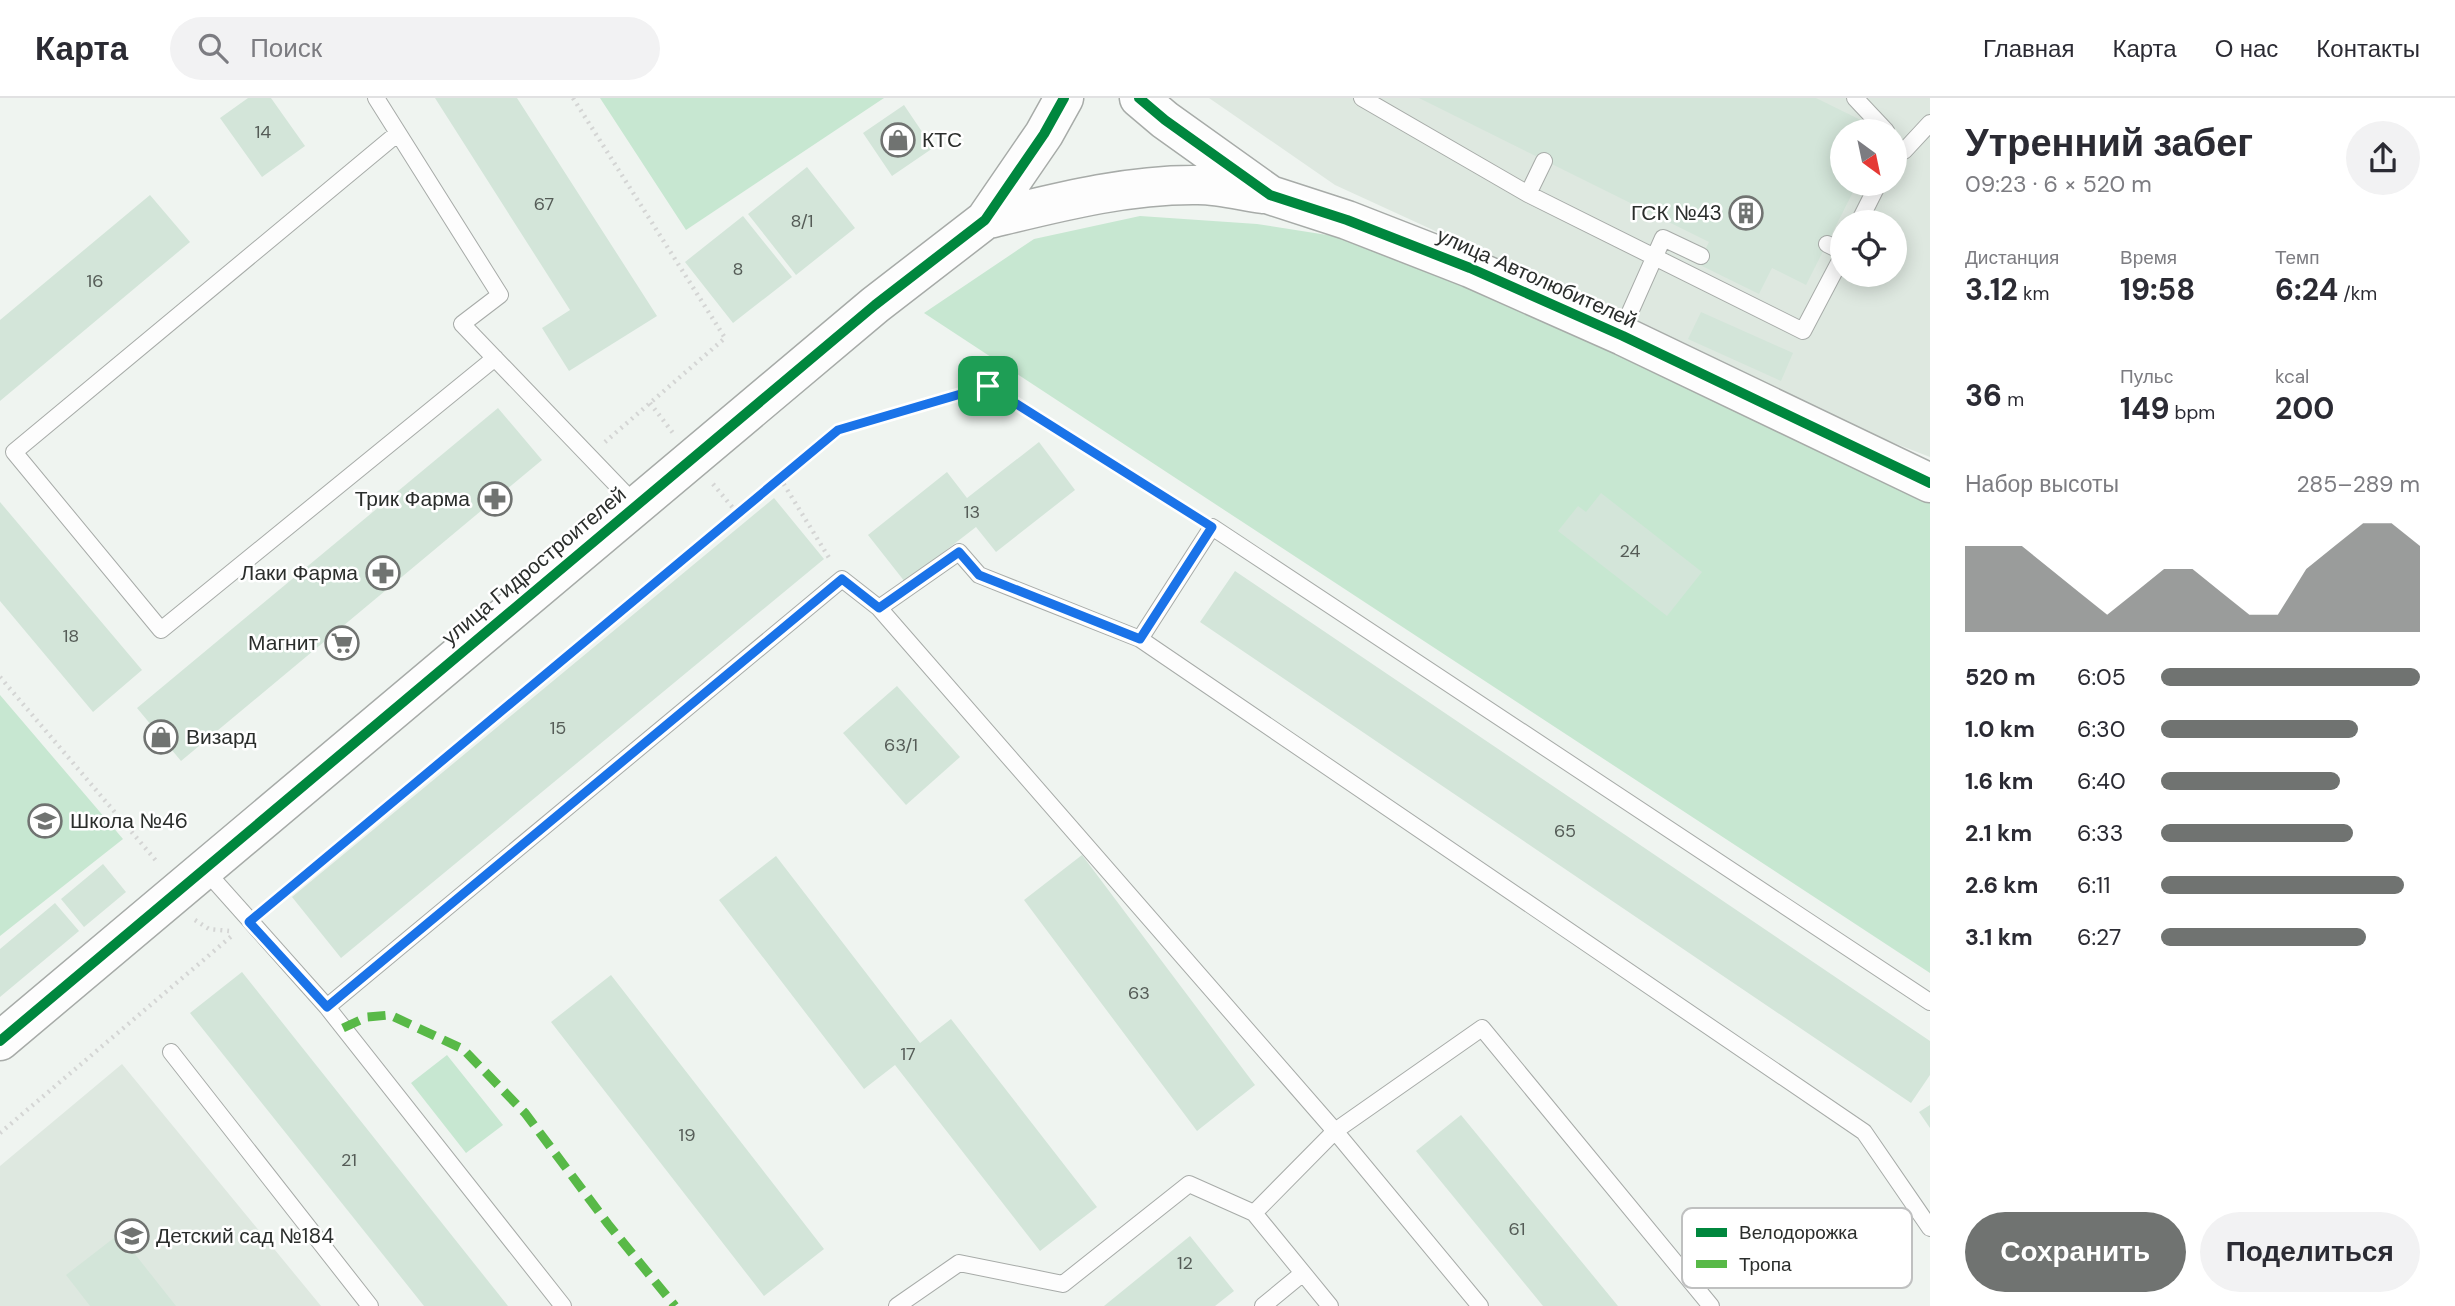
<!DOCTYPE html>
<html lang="ru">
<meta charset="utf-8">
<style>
:root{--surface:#fff;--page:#f2f2f3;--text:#2b2b33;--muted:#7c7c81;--line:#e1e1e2;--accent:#707371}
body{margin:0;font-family:"DM Sans",sans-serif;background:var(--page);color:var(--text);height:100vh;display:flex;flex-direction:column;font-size:26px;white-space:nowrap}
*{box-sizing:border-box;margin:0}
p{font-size:23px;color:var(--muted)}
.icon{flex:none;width:38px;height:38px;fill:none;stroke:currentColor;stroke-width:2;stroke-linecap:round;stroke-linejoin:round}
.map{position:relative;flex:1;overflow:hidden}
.panel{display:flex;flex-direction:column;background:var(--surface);width:525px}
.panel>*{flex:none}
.needle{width:46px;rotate:147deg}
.tools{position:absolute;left:1830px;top:21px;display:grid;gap:14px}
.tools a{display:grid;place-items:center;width:77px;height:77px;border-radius:50%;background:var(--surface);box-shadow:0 4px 18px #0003;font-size:35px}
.pin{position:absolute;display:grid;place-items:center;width:60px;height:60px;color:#fff;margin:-30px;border-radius:14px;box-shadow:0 4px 10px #0006}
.round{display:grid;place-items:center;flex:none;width:74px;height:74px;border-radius:37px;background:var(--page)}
.headline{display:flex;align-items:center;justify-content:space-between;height:119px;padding:0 35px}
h1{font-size:38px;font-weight:700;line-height:52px}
.figures{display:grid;grid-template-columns:repeat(3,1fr);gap:10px;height:119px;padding:7px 35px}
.figures div{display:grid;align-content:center}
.figures b{font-size:30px;font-weight:700}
.figures small{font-size:19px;font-weight:400}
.figures p{font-size:19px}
.chart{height:196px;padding:14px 35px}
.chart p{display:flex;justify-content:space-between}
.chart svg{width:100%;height:126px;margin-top:7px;fill:var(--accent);opacity:.7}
.button{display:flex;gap:14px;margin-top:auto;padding:14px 35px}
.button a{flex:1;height:80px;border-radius:42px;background:var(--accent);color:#fff;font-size:28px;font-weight:700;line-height:80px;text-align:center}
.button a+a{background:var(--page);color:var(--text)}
ul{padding:0 35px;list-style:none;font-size:23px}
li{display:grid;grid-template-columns:112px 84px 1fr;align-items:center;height:52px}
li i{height:18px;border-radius:9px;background:var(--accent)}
header{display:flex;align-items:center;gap:42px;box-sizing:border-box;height:98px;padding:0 35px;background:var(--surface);border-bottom:2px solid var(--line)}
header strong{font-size:33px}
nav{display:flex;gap:38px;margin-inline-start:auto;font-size:24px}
.search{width:490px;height:63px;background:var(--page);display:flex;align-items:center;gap:18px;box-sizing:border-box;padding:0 24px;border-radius:38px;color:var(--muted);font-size:26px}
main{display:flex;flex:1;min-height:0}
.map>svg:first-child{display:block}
.built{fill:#dee8e0;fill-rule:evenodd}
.green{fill:#c7e7d1}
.building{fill:#d3e5d9}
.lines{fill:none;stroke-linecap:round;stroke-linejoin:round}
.lane-casing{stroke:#a7aba8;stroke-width:18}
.secondary-casing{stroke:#a7aba8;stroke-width:41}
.path{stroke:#d4d5d4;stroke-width:4.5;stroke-dasharray:2 5;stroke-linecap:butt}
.lane{stroke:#fdfdfd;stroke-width:16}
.secondary{stroke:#fdfdfd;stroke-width:38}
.quiet{stroke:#58b947;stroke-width:9;stroke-dasharray:18 9;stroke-linecap:butt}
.cycleway-casing{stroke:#fff;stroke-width:15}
.cycleway{stroke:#00873e;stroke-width:10}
.route-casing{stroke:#fff;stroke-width:14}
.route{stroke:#1a73e8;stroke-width:9}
.labels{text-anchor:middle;stroke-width:5;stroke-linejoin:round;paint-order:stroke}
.number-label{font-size:18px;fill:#555c57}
.poi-label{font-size:21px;fill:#2b2e2c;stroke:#fff;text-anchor:start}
.street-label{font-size:21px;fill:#2b2e2c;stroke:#fff}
.key{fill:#fff;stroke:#bfc0c0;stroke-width:2}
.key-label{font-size:19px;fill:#2b2e2c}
</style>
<header>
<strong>Карта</strong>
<div class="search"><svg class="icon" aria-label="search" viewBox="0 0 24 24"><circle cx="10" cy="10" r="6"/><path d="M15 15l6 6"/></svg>Поиск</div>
<nav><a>Главная</a><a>Карта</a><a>О нас</a><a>Контакты</a></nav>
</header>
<main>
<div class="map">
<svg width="1930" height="1208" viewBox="0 0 1930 1208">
<rect width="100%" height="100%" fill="#eff4f0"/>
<path class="built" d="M1209,0H1930V359L1850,328L1627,221L1335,87ZM1843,33H1895V86H1843ZM1843,124H1895V177H1843Z
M122,966L321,1208H0V1068Z"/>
<path class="green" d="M600,0H884L686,132Z
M1140,118L1257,126L1359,142L1464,179L1930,403V875L924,215L1034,141Z
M0,597L123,741L0,838Z
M447,957L503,1027L466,1055L411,985Z"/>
<path class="building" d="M248,0H271L305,48L262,79L220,20Z
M435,0H517L657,218L569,273L542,230L570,212Z
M1419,0H1816L1883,33H1843V86H1857L1806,187L1772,170L1759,196L1698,166L1709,144Z
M904,7L933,50L892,78L863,35Z
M807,69L855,130L796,177L748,116Z
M150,97L190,144L0,303V222Z
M743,118L792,179L733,225L685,164Z
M1701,214L1793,255L1781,283L1688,241Z
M498,310L542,362L181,663L137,610Z
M1039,344L1075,392L996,454L976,429L905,484L868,437L947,374L967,400Z
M1601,395L1702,474L1667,518L1558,433L1578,408L1586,414Z
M774,400L824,461L341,860L292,799Z
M0,404L142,572L93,614L0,503Z
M1235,473L1930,943V977L1911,1005L1200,524Z
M897,588L960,659L906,707L843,635Z
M1082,757L1255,987L1197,1033L1024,802Z
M776,758L920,945L951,921L1097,1109L1040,1153L895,967L864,991L719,802Z
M103,766L126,794L84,829L61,801Z
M55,805L79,833L0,899V851Z
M242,874L508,1208H424L190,915Z
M611,877L824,1151L764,1198L551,924Z
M1930,1007V1030L1919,1014Z
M1461,1017L1618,1208H1543L1416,1053Z
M119,1136L176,1208H90L66,1177Z
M1190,1138L1234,1193L1215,1208H1104Z"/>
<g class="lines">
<defs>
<path id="lane" d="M376,0L500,197L462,226L636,407
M1362,0L1528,96
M1855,0L1886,33
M398,35L14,354L161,532L495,260
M1904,53L1930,25
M1544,63L1528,96L1803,233L1843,157
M1859,124L1878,86
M1827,146L1843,154
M1623,238L1627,221L1663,140L1701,158
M879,510L959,454L979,477L1140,541L1864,1034L1930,1130
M1140,541L1212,429L1930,904
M204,771L327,909L563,1208
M327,909L842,481L879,510L1335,1033L1482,930L1711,1208
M171,954L370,1208
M1254,1115L1330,1208
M897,1208L959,1165L1063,1186L1189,1086L1254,1115L1335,1033L1480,1208
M1263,1208L1303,1175"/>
<path id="secondary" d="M1139,0L1165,22L1270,97L1347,122L1470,170L1623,238L1930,385
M985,122C1055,105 1126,86 1198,87C1219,87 1242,93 1263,96
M0,943L875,207L985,122L1044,36L1064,0"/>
</defs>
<use href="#lane" class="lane-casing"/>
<use href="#secondary" class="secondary-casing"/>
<path class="path" d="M573,0L725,240L605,344
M650,305L673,335
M780,380L831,463
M713,386L738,416
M0,579L158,765
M268,808L838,332L988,288L1195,418
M195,822L209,831L229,833
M0,1035L234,836"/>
<use href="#lane" class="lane"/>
<use href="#secondary" class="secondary"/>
<path class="quiet" d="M343,930L367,919L390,917L463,951L525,1015L608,1126L675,1208"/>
<defs>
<path id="cycleway" d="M1139,0L1165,22L1270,97L1347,122L1470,170L1623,238L1930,385
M0,943L875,207L985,122L1044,36L1064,0"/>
</defs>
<use href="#cycleway" class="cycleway-casing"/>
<use href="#cycleway" class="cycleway"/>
</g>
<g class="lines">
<defs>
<path id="route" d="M988,288L1212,429L1140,541L979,477L959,454L879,510L842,481L327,909L249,824L838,332Z"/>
</defs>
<use href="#route" class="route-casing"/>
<use href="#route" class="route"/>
</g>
<defs>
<symbol id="shop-ring" viewBox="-11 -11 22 22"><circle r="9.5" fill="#fff" stroke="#707371" stroke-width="1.5"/><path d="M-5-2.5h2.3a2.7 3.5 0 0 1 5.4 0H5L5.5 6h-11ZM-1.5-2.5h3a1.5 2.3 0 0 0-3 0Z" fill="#707371"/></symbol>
<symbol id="building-ring" viewBox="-11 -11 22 22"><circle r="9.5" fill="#fff" stroke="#707371" stroke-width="1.5"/><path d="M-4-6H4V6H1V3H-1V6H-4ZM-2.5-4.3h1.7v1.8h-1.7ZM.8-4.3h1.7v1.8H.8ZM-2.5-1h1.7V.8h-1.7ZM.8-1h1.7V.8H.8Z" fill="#707371"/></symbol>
<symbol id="pharmacy-ring" viewBox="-11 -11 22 22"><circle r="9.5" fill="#fff" stroke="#707371" stroke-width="1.5"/><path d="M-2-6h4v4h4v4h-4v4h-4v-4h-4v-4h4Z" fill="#707371"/></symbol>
<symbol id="supermarket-ring" viewBox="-11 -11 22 22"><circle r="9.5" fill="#fff" stroke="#707371" stroke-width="1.5"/><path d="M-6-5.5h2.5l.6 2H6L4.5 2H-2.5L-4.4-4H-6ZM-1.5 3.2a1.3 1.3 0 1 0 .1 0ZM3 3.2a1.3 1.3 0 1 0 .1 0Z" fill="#707371"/></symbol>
<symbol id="school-ring" viewBox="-11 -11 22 22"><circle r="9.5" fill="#fff" stroke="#707371" stroke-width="1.5"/><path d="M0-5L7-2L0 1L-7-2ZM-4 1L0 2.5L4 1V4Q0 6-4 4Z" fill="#707371"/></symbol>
</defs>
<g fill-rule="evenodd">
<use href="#shop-ring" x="879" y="23" width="38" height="38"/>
<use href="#building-ring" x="1727" y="96" width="38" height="38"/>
<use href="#pharmacy-ring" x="476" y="382" width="38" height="38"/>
<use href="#pharmacy-ring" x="364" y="456" width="38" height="38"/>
<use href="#supermarket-ring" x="323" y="526" width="38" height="38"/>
<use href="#shop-ring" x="142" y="620" width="38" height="38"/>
<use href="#school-ring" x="26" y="704" width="38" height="38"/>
<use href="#school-ring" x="113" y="1119" width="38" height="38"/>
</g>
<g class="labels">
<g class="number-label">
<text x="263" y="40">14</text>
<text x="544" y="112">67</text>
<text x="802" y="129">8/1</text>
<text x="738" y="177">8</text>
<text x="95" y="189">16</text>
<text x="972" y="420">13</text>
<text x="1630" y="459">24</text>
<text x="71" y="544">18</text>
<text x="558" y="636">15</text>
<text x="901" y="653">63/1</text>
<text x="1565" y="739">65</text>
<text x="1139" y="901">63</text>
<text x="908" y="962">17</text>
<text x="687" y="1043">19</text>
<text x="349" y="1068">21</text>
<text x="1517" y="1137">61</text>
<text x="1185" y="1171">12</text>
</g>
<g class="poi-label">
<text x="922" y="49">КТС</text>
<text x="1722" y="122" text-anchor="end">ГСК №43</text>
<text x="470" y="408" text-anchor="end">Трик Фарма</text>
<text x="358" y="482" text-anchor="end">Лаки Фарма</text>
<text x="318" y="552" text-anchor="end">Магнит</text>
<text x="186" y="646">Визард</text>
<text x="70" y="730">Школа №46</text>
<text x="156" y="1145">Детский сад №184</text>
</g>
<g class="street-label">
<text transform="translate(1537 180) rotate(24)" y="7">улица Автолюбителей</text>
<text transform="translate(534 468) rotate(-40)" y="7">улица Гидростроителей</text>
</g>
</g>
<rect x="1682" y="1110" width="230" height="80" rx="10" class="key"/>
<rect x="1696" y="1130" width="31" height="9" fill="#00873e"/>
<rect x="1696" y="1162" width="31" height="8" fill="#58b947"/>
<g class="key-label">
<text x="1739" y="1141">Велодорожка</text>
<text x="1739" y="1173">Тропа</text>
</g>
</svg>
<div class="tools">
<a><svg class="needle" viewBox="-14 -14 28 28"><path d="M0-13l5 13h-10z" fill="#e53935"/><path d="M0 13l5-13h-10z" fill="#7c7c81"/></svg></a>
<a><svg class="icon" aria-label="locate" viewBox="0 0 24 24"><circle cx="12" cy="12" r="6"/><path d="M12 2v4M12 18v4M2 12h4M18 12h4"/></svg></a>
</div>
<div class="pin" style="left:988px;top:288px;background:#1e9e55"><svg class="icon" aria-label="arrive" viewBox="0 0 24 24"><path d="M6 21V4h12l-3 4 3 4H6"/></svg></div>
</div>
<section class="panel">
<div class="headline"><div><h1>Утренний забег</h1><p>09:23 · 6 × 520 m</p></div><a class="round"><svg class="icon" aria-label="share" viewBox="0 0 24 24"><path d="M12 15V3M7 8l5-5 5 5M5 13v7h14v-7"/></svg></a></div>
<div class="figures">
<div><p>Дистанция</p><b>3.12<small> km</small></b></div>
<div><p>Время</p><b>19:58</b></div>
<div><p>Темп</p><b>6:24<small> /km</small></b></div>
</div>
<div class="figures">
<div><b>36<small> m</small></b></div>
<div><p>Пульс</p><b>149<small> bpm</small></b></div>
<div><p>kcal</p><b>200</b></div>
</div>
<div class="chart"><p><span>Набор высоты</span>285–289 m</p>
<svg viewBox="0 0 160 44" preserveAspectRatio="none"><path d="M0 44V14L10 14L20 14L30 22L40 30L50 38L60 30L70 22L80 22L90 30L100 38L110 38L120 22L130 14L140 6L150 6L160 14V44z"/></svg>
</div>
<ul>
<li><b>520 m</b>6:05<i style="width:100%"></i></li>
<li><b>1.0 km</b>6:30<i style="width:76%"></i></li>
<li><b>1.6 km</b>6:40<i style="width:69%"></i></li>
<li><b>2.1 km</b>6:33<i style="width:74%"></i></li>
<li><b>2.6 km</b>6:11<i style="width:94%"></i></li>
<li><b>3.1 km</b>6:27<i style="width:79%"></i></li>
</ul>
<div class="button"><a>Сохранить</a><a>Поделиться</a></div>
</section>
</main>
